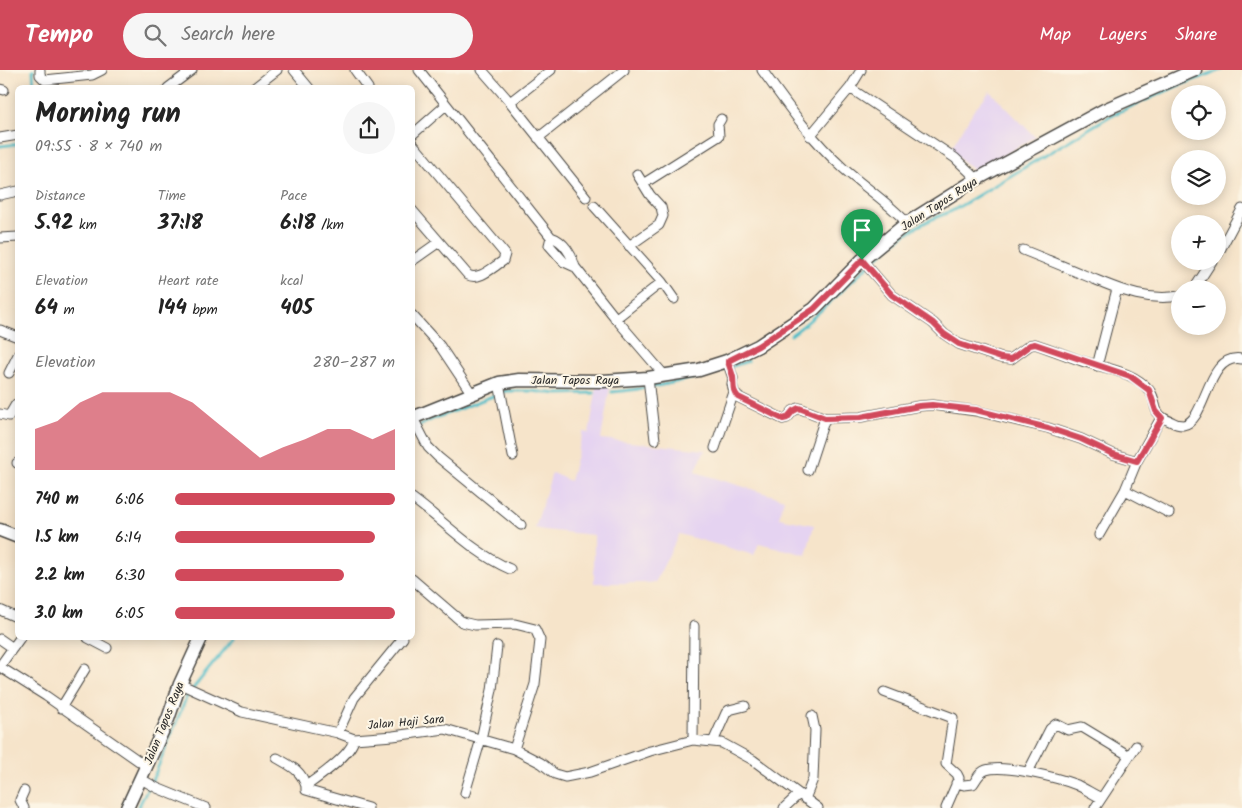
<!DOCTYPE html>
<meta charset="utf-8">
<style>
:root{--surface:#fff;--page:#f6f6f6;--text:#222;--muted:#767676;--accent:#d1495b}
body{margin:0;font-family:Kalam,sans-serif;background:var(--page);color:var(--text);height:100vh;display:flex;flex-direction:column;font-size:19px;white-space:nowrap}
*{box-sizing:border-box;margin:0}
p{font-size:16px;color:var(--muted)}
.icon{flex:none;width:28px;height:28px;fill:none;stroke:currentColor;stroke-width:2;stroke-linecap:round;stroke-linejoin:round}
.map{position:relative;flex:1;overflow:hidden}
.sheet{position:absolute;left:15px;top:15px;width:400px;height:555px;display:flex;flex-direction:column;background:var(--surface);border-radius:8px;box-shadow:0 2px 12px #0003}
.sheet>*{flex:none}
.tools{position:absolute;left:1171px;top:15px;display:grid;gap:10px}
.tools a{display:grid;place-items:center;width:55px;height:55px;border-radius:50%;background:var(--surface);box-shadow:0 2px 12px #0003;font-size:25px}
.pin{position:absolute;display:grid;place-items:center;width:42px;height:42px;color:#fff;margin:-51px -21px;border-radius:50% 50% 50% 0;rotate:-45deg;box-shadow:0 0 5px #0007}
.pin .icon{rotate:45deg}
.round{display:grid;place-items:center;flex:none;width:52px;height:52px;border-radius:26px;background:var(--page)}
.headline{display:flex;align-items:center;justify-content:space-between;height:85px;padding:0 20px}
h1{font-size:28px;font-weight:600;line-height:38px}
.metrics{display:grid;grid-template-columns:repeat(3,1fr);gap:8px;height:85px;padding:5px 20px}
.metrics div{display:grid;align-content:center}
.metrics b{font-size:21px;font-weight:600}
.metrics small{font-size:14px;font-weight:400}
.metrics p{font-size:14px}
.chart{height:140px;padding:10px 20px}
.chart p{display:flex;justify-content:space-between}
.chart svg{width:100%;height:90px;margin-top:5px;fill:var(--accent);opacity:.7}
ul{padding:0 20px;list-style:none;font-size:16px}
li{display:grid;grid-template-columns:80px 60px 1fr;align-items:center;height:38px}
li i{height:12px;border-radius:6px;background:var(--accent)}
header{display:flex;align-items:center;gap:30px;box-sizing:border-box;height:70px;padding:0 25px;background:var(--accent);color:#fff}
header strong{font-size:24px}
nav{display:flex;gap:28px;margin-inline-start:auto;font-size:18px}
.search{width:350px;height:45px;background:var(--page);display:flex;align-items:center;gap:12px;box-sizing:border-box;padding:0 18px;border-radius:28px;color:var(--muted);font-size:19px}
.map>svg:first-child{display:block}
.built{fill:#e5d3f1}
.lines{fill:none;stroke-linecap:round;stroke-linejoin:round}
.stream{stroke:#4ebcc7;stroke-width:3}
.street-casing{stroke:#494743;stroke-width:11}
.secondary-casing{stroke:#494743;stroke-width:15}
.street{stroke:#fff;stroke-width:9}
.secondary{stroke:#fff;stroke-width:12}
.route-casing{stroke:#fff;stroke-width:10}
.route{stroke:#d1495b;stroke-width:6}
.labels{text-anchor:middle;stroke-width:4;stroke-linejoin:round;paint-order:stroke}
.street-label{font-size:12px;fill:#2b2b2b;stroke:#fcf5e5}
</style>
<header>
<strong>Tempo</strong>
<div class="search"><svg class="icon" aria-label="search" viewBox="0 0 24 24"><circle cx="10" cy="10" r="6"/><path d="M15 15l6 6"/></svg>Search here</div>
<nav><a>Map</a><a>Layers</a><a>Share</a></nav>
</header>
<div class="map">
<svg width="1242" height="738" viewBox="0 0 1242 738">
<rect width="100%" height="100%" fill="#fcf5e5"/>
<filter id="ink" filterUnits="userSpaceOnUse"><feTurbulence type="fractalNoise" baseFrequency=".02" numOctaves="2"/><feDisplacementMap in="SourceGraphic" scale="10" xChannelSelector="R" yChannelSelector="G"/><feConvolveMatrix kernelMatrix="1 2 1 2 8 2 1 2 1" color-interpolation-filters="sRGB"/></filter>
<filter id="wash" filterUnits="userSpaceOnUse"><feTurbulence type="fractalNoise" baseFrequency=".0096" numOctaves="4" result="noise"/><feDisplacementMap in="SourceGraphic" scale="20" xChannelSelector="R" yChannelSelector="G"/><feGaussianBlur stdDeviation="1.12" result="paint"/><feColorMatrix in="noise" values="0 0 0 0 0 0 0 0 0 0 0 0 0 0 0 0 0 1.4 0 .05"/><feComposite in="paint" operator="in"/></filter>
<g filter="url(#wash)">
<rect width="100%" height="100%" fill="#f6e4ca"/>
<path class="built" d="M990,21L1035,67L975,102L950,80L974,40Z
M598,311H611L601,369L705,380L695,402L784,429L779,448L814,455L806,485L759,473L754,485L679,464L655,513H594V465L544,460L535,458L552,403L570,411L583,362L589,363Z"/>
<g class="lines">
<path class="stream" d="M33,0L34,18
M0,76L18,74
M791,265C833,235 865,193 907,163C921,153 936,147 952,141L1110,46L1180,15L1221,0
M612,322C659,318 703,307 748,291
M412,360L433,349L506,321H531L558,324L594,323
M138,738L156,702L187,626L234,568"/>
</g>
</g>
<g filter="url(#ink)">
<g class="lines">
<defs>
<path id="street" d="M40,0V5L45,10L92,5L102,0
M294,0L309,18
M355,0L368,18
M419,0L551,167C564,171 572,185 575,197L617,250L665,306
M482,0L510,32L586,127
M762,0C788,36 810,68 843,98C864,117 888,132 907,153
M168,18L192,0
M254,18L277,0
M850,18L955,88L977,109
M0,19L4,20
M510,32L551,0
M412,65L446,35
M810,66L850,18L861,0
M0,68L18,65
M538,68L624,0
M412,73L505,184L503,191C493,197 479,211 468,205L412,140
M643,114L719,66L718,54L721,49
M0,125L18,121
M594,136L662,212L674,229
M551,167L549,175L564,192L575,197
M0,168L18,167
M629,176L659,155L663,146L661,137L650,125L637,104
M1023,180C1043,188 1063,196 1084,205C1117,218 1143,232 1180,226
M1218,184L1242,139
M862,190L892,225L933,253L944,264L959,274L1001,288L1011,289L1030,275L1035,274C1051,279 1067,286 1082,291C1103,298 1134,301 1149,320C1160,334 1148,343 1172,352C1175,354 1179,355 1183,355C1207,352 1206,282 1242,289
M412,191L439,172
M1194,219L1212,191
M412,245L440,276L472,324
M615,249L662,212
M0,260L18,267
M1097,296L1117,219
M9,303L18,285
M648,308L655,370
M499,313L513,386
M734,322L738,327L783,349L787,348L793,341L799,338L825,348L861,347L919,336L932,335L976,341L1048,358L1081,369L1113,384L1137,391
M0,344L9,346L16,334H18
M413,348L428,377L438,387L521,455
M715,378L734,322L732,314L733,308L727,291
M17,393H18
M808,400L825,348
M1125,420L1169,443
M412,428C445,452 473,483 510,499
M1099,465L1125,420L1137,391L1161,348
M412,509L462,552L475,555L515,554L535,559L540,570L535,614L514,679
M0,540L18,548
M88,568L107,578
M0,569L13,578
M0,596L20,568
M0,597L46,626L146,696
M180,614L242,642L338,663L354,669L393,666L445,659L514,679L541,693L555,704L565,707L590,702L650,681L693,670L722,673L753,690L818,738
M884,622L953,648L946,694L957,704L959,708L946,738
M61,638L85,599
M338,663L354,628L403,568
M354,669C352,684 319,707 306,716V720L368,738
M693,670L694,556
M713,672L726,643L729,640L745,636
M277,688C291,696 301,700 306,716
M1028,702L1050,659L1056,654L1068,660L1082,657L1128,685
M141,709L157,718L206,738
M956,713L964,715L973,714C978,708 978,703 986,700C1004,694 1059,708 1077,715C1085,719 1093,724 1101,728
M465,723L481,669L492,620L497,576
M805,729L813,709L815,660L812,646
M24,738L20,730L24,721
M784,738L799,724
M1095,738L1136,676"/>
<path id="secondary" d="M412,348L499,313L519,310L603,311L648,308L699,300L727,291L758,276L814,239L862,190L907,153L977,109L1104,40L1195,0
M0,460L18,467
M127,738L168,649L180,614L201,568"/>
</defs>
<use href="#street" class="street-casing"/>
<use href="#secondary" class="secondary-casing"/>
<use href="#street" class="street"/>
<use href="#secondary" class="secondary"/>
</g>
</g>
<g class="lines" filter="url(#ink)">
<defs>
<path id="route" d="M862,190L892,225L933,253L944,264L959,274L1001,288L1011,289L1030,275L1035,274L1130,306L1149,320L1156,341L1162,348L1137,391L1113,384L1081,369L1048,358L976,340L932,335L919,336L861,347L825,348L799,338L793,341L787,348L783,349L738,327C732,320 734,316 733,307C732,302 729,296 728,291L758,276L814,239Z"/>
</defs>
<use href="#route" class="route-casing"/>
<use href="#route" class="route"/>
</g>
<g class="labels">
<g class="street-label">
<text transform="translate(939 134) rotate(-33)" y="4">Jalan Tapos Raya</text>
<text x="575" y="314">Jalan Tapos Raya</text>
<text transform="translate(406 652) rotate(-5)" y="4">Jalan Haji Sara</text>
<text transform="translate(164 653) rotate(-68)" y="4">Jalan Tapos Raya</text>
</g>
</g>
</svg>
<div class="tools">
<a><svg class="icon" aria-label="locate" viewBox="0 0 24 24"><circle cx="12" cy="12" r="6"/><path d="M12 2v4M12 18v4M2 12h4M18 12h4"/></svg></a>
<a><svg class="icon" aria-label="layers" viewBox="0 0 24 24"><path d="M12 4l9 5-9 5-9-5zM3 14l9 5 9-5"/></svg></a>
<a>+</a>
<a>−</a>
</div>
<div class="pin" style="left:862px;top:190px;background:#1e9e55"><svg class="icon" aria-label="arrive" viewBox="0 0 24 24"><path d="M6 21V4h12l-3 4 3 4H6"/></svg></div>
<section class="sheet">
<div class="headline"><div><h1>Morning run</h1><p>09:55 · 8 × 740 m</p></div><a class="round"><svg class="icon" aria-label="share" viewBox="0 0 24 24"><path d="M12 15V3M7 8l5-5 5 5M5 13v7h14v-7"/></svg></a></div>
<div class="metrics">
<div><p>Distance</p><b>5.92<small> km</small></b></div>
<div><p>Time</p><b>37:18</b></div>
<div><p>Pace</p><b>6:18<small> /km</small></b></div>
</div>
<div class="metrics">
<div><p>Elevation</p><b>64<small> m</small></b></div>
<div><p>Heart rate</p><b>144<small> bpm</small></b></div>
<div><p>kcal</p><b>405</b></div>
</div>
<div class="chart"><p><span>Elevation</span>280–287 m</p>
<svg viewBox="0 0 160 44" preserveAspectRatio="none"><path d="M0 44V24L10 20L20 11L30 6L40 6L50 6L60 6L70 11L80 20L90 29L100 38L110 33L120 29L130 24L140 24L150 29L160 24V44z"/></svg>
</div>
<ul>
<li><b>740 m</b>6:06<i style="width:100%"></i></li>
<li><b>1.5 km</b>6:14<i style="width:91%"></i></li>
<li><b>2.2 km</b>6:30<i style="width:77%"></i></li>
<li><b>3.0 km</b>6:05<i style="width:100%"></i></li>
</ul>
</section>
</div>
